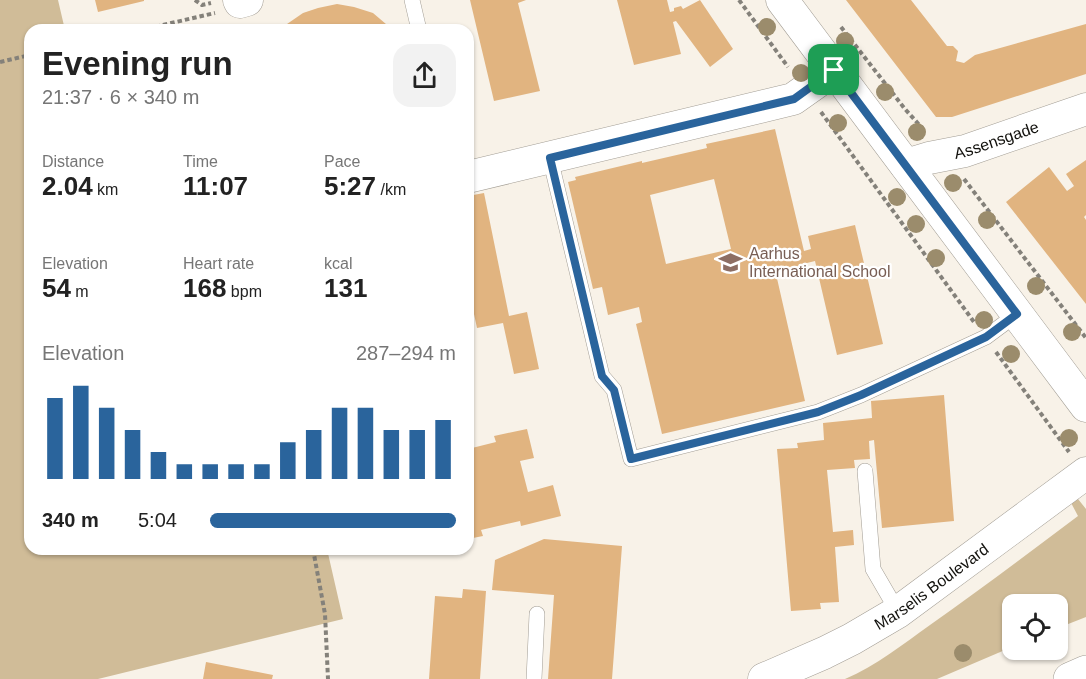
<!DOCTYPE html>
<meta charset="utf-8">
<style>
:root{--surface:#fff;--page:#f2f2f2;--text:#222;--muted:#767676;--accent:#2a649c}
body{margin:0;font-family:Arial,sans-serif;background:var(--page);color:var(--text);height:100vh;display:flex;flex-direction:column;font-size:22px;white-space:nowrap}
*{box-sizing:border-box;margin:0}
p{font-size:20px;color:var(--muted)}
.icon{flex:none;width:33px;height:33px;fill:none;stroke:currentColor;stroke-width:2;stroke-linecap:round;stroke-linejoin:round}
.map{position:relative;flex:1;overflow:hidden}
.drawer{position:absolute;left:24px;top:24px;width:450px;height:531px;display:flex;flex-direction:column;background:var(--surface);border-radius:18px;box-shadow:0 2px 4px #0004}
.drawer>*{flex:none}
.controls{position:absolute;left:1002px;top:594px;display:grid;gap:12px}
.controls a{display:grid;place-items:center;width:66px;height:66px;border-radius:12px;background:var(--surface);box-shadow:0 2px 4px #0004;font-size:30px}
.pin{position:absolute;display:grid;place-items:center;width:51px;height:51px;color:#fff;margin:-26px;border-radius:12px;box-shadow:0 3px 9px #0006}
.round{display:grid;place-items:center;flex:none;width:63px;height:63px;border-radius:18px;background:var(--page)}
.overview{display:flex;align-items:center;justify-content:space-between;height:102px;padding:0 18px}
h1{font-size:33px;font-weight:700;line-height:45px}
.figures{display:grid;grid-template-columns:repeat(3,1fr);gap:9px;height:102px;padding:6px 18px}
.figures div{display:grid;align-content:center}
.figures b{font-size:26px;font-weight:700}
.figures small{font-size:16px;font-weight:400}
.figures p{font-size:16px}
.chart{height:168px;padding:12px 18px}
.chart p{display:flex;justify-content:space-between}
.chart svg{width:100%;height:108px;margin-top:6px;stroke:var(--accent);stroke-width:6}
ul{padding:0 18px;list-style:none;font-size:20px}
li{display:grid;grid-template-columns:96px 72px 1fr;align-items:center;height:45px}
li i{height:15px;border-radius:8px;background:var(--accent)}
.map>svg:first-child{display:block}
.green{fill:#d0bc98}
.building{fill:#e1b480;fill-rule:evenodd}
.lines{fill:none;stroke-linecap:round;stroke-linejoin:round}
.lane-casing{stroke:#a29d94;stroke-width:16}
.street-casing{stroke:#a29d94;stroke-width:33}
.secondary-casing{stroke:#a29d94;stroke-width:34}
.path{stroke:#84817a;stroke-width:4;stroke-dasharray:4.5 3;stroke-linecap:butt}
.lane{stroke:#fff;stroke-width:15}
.street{stroke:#fff;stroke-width:32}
.secondary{stroke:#fff;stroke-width:33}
.tree{fill:#9b8c6c}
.route-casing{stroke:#fff;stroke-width:12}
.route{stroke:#2a649c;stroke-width:8}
.labels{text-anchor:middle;stroke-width:4.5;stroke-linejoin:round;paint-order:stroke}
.street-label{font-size:16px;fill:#12110d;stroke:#fff}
.education-label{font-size:16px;fill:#785e54;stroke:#fff;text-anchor:start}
</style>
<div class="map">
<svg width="1086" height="679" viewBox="0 0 1086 679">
<rect width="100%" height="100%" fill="#f8f2e8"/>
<path class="green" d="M0,0H58L65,30H30V549H327L343,619L98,679H0Z
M1074,494L1086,509V617L1058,628V604H1012V647L937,679H845C876,666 903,644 930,625C980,590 1029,553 1078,516L1069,499Z"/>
<path class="building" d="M95,0H144V1L98,12Z
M470,0H526L518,3L540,91L494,101Z
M617,0H667L670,12L674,11V8L681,6L683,9L700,0L733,49L710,67L676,21L673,22L681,54L634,65Z
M846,0H911L947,46H953L958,51L956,61L964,63L975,55L1086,24V74L952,117H936Z
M337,4L354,7L373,13L393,30H280L287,24L303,13L318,8Z
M775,129L804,251L811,249L808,236L855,225L883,344L837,355L815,261L807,263L808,267L776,274L805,401L662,434L636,324L642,322L639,307L608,315L602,287L593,289L568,182L576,180L575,177L642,161V163L707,148L706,144ZM714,179L731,249L666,264L650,195Z
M1086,160V215L1084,217L1086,220V304L1006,202L1049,167L1067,191L1074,186L1066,174Z
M484,193L509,316L527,312L539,369L514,374L503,323L477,328L468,286V196Z
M944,395L954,521L882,528L874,440L869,441L870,459L854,460L855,468L827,470L833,532L853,530L854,545L835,547L839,602L820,603L821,609L791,611L777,449L798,448L797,443L824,440L823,423L872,418L871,401Z
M527,429L534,458L520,461L528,492L553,485L561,516L521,526L520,521L481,530L483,536L468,539V449L496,442L494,436Z
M544,539L622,546L612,679H548L554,595L492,590L495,560Z
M463,589L486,591L480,679H429L435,596L462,598Z
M206,662L273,675L272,679H203Z"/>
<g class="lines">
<defs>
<path id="lane" d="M412,0L419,30
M550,158L602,376L614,390L631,459L818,412L861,395L986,337L1017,314
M865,471L873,569L898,612
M534,679L537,614"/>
<g id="street">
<path d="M239,0L240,2L247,0"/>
<path d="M782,0L1086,406"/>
<path id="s1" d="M906,165L929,158L965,151L1086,109"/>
<path d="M468,177L793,99L834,70"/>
<path id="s2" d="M764,679L824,653L852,639L898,612L1086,473"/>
</g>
<path id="secondary" d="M1070,679L1086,672"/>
</defs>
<use href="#lane" class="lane-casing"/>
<use href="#street" class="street-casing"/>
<use href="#secondary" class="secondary-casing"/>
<path class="path" d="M195,0L202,5L211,3
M739,0L788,67
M841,27L905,109L923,129
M141,30L215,13
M0,62L30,55
M821,112L974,322
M964,179L1086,338
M996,352L1069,452
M313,549L325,614L328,679"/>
<use href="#lane" class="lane"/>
<use href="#street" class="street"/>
<use href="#secondary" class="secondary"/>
</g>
<g class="tree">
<circle cx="767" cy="27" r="9"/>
<circle cx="845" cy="41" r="9"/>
<circle cx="801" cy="73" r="9"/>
<circle cx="885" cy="92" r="9"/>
<circle cx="838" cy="123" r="9"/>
<circle cx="917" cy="132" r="9"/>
<circle cx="953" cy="183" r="9"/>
<circle cx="897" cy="197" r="9"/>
<circle cx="987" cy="220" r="9"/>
<circle cx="916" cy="224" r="9"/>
<circle cx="936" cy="258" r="9"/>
<circle cx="1036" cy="286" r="9"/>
<circle cx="984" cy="320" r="9"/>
<circle cx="1072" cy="332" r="9"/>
<circle cx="1011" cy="354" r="9"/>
<circle cx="1069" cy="438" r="9"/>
<circle cx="963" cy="653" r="9"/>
</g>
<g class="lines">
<defs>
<path id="route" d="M834,70L1017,314L986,337L861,395L818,412L631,459L614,390L602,376L550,158L794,99Z"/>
</defs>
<use href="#route" class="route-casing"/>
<use href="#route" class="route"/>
</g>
<defs>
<symbol id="school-bare" viewBox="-9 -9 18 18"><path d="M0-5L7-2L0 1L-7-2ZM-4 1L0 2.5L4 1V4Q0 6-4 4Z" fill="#8d6e63" stroke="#fff" stroke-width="2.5" paint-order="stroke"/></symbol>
</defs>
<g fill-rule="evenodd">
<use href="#school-bare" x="714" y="246" width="33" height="33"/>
</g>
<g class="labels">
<g class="street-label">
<text dy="6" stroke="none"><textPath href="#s1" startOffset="94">Assensgade</textPath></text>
<text dy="6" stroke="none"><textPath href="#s2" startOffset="192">Marselis Boulevard</textPath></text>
</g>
<g class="education-label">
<text x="749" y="259">Aarhus<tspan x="749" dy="18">International School</tspan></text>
</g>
</g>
</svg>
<div class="controls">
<a><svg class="icon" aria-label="locate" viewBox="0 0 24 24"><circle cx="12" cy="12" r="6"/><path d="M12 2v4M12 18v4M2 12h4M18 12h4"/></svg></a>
</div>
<div class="pin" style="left:834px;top:70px;background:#1e9e55"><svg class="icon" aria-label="arrive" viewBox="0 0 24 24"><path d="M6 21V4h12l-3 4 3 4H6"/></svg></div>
<section class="drawer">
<div class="overview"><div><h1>Evening run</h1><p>21:37 · 6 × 340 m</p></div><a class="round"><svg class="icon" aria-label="share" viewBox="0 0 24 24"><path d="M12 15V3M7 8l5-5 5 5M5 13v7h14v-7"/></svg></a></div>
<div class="figures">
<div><p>Distance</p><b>2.04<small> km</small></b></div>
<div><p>Time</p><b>11:07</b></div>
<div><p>Pace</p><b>5:27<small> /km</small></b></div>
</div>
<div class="figures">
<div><p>Elevation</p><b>54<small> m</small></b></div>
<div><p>Heart rate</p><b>168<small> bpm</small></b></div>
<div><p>kcal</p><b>131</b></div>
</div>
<div class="chart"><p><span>Elevation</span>287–294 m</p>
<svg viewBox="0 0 160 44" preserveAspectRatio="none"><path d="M5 44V11M15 44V6M25 44V15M35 44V24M45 44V33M55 44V38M65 44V38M75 44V38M85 44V38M95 44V29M105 44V24M115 44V15M125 44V15M135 44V24M145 44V24M155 44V20"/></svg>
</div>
<ul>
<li><b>340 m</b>5:04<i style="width:100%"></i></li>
</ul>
</section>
</div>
